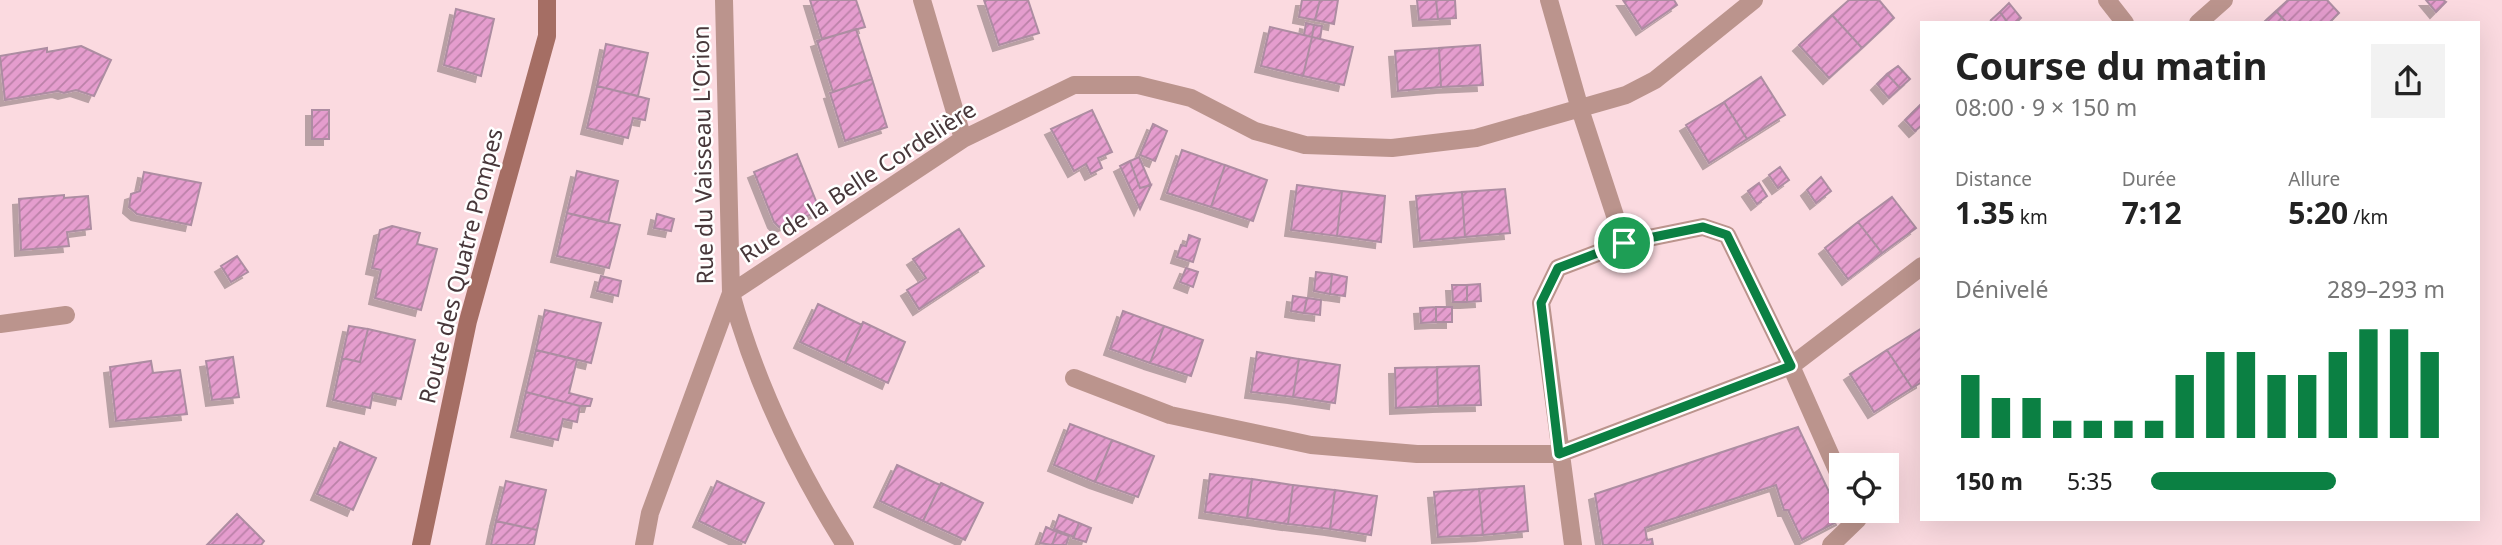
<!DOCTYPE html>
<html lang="fr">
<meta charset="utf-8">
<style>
:root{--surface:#fff;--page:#f2f2f2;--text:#222;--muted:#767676;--accent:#0b8043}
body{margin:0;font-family:"Noto Sans",sans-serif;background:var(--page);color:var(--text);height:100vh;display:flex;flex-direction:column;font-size:26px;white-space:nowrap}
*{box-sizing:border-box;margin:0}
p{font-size:23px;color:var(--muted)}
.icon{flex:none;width:38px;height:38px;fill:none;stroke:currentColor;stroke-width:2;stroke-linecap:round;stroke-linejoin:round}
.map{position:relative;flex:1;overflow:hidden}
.panel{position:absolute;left:1920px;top:21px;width:560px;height:500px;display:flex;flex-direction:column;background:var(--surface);border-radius:0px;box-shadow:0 7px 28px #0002}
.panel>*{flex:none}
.fabs{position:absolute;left:1829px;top:453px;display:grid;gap:14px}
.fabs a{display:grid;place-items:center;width:70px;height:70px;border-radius:0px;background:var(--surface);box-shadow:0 7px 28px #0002;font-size:35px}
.pin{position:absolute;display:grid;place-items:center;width:60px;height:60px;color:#fff;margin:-30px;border:4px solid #fff;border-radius:50%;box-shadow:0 2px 7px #0007}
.round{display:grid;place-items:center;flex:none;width:74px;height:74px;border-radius:0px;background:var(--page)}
.head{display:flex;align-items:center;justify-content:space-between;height:119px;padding:0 35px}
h1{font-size:38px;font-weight:700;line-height:52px}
.stats{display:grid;grid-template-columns:repeat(3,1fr);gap:10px;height:119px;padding:7px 35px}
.stats div{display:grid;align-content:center}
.stats b{font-size:30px;font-weight:700}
.stats small{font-size:19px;font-weight:400}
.stats p{font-size:19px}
.chart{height:196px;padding:14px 35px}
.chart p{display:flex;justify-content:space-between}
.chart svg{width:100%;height:126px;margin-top:7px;stroke:var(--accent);stroke-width:6}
ul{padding:0 35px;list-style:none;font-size:23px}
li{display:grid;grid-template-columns:112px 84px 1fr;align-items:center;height:52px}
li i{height:18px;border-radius:9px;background:var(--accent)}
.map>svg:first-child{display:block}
.building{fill:url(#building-hatch);stroke:#ad8da2;stroke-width:2;filter:url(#shadow)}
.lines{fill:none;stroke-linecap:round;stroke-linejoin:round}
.street{stroke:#bb948d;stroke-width:18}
.secondary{stroke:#a56e64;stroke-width:18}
.route-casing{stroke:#fff;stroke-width:14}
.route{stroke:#0b8043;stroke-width:9}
.labels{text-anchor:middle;stroke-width:5;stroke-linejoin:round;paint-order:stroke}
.street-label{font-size:23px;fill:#47373a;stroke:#fff}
</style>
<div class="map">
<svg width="2502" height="545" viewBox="0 0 2502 545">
<defs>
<pattern id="building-hatch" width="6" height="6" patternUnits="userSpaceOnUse" patternTransform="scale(1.75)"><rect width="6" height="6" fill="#e59dce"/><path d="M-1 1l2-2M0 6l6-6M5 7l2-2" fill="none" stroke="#bb81a8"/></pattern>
<filter id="shadow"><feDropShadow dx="-6" dy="6" stdDeviation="0" flood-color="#0004"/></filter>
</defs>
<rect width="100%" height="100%" fill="#fbdae0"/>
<path class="building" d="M810,0H856L865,27L822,39Z
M984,0H1028L1039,33L999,45Z
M1302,0H1320L1315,20L1299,17Z
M1320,0H1338L1334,24L1315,20Z
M1417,0H1436L1438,19L1419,20Z
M1436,0H1455L1456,18L1438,19Z
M1623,0H1674L1677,5L1642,29Z
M1849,0H1879L1894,18L1862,48L1832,15Z
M2288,0H2327L2339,13L2329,23H2287L2276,11Z
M2426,0H2443L2446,2L2436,12Z
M2009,3L2021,18L2016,23H2008L2000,12Z
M456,9L494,19L481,76L444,65Z
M2276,11L2287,23H2263Z
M2000,12L2008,23H1992L1991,20Z
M1832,15L1862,48L1829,78L1799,45Z
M1306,23L1314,25L1312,37L1304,35Z
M1314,25L1322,26L1320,39L1312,37Z
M1270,27L1312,37L1303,76L1261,66Z
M856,29L872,79L833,92L817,41Z
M1312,37L1353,47L1344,85L1303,76Z
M606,44L648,53L638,96L597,86Z
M1480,45L1483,85L1441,87L1439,48Z
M81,46L111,60L94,96L76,90L64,93L58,91L5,100L0,56L47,48V52Z
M1439,48L1441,87L1398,91L1395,51Z
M1898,66L1910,79L1900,88L1887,74Z
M1887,74L1900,88L1889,98L1877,84Z
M1761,77L1785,115L1747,139L1724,102Z
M872,79L887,127L845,141L830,93Z
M597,86L649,99L645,120L633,118L628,138L587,128Z
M1724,102L1747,139L1709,163L1686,125Z
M1921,104L1922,125L1915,131L1905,120Z
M312,110H329V139H312Z
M1092,110L1112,152L1098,158L1102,168L1091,174L1086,164L1074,171L1051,129Z
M1153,124L1167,131L1155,161L1140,155Z
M1182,150L1225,165L1211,207L1167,193Z
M797,154L820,211L779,227L774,222L754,172Z
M1139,157L1151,185L1140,188L1130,161Z
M1130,161L1140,188L1151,185L1140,209L1120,166Z
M1225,165L1267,180L1253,221L1211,207Z
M1780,167L1789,180L1778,188L1769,175Z
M577,171L618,181L608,223L567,213Z
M144,172L201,183L191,225L137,214L129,207L131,194L140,191Z
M1821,177L1831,191L1816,203L1807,190Z
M1759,183L1767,196L1757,204L1748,191Z
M1297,185L1342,191L1337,236L1291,230Z
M1505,189L1510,233L1465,237L1462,192Z
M1342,191L1385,196L1381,242L1337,236Z
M1462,192L1465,237L1420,241L1416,196Z
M64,195V198L88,196L91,229L67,232L69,246L21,250L19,199Z
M1892,197L1916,228L1882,253L1858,222Z
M567,213L620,225L609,268L557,256Z
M657,214L674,219L671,231L654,228Z
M1858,222L1882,253L1848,279L1825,248Z
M392,226L420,233L417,244L437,249L421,310L375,298L381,270L372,268L380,230Z
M959,229L984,266L919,309L907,290L926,278L913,259Z
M1189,235L1200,239L1193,262L1177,257L1181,245L1186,246Z
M237,256L248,272L231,282L221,266Z
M1186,268L1198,272L1193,287L1180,282Z
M1316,272L1332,274L1330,294L1314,291Z
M1332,274L1347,277L1345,296L1330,294Z
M601,276L621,281L618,296L597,291Z
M1480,284L1481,301L1467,302V285Z
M1452,285H1467V302H1453Z
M1293,296L1307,298L1304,313L1291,311Z
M1307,298L1321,300L1320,315L1304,313Z
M818,304L862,325L845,363L800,342Z
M1436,307H1452V322H1436Z
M1436,307V322L1421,323L1420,308Z
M545,310L601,323L591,363L536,350Z
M1123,311L1164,326L1150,363L1110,349Z
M863,322L905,342L888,383L845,363Z
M349,326L368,329L360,362L342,358Z
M1164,326L1203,340L1191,376L1150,363Z
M1922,328V382L1912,388L1887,350Z
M368,329L415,340L401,399L373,393L370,408L333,400L342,358L360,362Z
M536,350L577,360L569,393L592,399L590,406H580L526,392Z
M1887,350L1912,388L1874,412L1850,374Z
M1257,352L1299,359L1293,397L1251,392Z
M233,357L239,397L212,400L206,361Z
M1299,359L1340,365L1335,403L1293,397Z
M151,361L153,373L180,370L187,414L116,421L110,367Z
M1479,366L1481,405L1438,406L1437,367Z
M1437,367L1438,406L1396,408L1395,368Z
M526,392L580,406L577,422L563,419L558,440L517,431Z
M1070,424L1112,440L1095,482L1054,465Z
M1798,427L1842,519L1802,540L1788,510H1784L1776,485L1645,528L1647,540L1652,539L1653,545H1603L1595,494Z
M1112,440L1154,456L1138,497L1095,482Z
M340,442L376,458L353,510L317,494Z
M897,465L940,485L923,521L880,501Z
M1210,474L1252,479L1247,518L1205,512Z
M1252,479L1293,485L1288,524L1247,518Z
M506,481L546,490L537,530L496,521Z
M717,481L764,503L745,543L699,521Z
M941,483L983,503L965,540L923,521Z
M1293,485L1335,490L1330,529L1288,524Z
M1524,486L1528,531L1483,535L1479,489Z
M1479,489L1483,535L1438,537L1434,492Z
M1335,490L1377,496L1371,535L1330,529Z
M237,514L264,541L261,545H207Z
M1059,515L1079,523L1074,537L1054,529Z
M496,521L537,530L534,545H491Z
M1079,523L1091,528L1086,542L1073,538Z
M1046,527L1057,532L1052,545L1040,543Z
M1057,532L1069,536L1066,545H1052Z"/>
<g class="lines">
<path class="street" d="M922,0L963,139
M1549,0L1580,109L1624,243
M2107,0L2125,23
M2198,23L2224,0
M0,324L66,315
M1074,378L1170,415L1311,445L1417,454H1559L1791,366L1922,266
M644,545L650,513L731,293L724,0
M845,545C796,467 755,381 731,293L963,139L1074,85H1138L1191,98L1255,131L1305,145L1392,148L1476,138L1626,95L1655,80L1754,0
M1573,545L1541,303L1558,268L1624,243L1703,227L1727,235L1791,366L1841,479
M1831,545L1858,519L1855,511"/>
<path class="secondary" d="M421,545L468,321L547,36V0"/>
</g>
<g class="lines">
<defs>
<path id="route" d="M1703,227L1727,235L1791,366L1559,454L1541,303L1558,268L1624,243Z"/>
</defs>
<use href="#route" class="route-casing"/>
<use href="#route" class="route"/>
</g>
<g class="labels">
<g class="street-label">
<text transform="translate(703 155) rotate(-91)" y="8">Rue du Vaisseau L'Orion</text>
<text transform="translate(858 182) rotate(-33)" y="8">Rue de la Belle Cordelière</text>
<text transform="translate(461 266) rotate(-76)" y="8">Route des Quatre Pompes</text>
</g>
</g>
</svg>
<div class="fabs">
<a><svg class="icon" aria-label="locate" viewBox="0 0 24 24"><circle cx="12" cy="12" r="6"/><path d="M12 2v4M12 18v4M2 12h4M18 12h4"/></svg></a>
</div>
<div class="pin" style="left:1624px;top:243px;background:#1e9e55"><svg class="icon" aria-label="arrive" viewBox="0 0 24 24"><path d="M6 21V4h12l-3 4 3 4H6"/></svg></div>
<section class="panel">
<div class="head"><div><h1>Course du matin</h1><p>08:00 · 9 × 150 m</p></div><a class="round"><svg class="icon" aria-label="share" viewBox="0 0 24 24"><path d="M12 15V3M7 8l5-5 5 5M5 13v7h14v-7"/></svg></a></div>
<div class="stats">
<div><p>Distance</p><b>1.35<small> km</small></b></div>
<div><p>Durée</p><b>7:12</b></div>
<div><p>Allure</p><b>5:20<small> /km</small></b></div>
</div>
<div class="chart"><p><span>Dénivelé</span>289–293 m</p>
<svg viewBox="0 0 160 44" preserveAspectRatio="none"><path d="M5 44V22M15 44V30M25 44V30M35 44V38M45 44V38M55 44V38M65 44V38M75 44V22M85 44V14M95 44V14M105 44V22M115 44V22M125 44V14M135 44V6M145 44V6M155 44V14"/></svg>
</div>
<ul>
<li><b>150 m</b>5:35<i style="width:63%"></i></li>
</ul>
</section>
</div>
